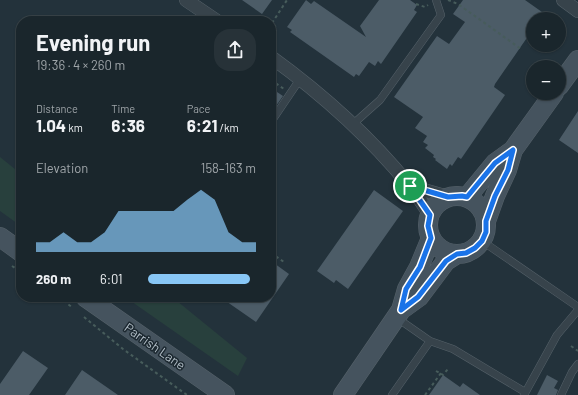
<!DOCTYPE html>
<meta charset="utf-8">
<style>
:root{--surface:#1a262c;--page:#273238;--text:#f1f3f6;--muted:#9fa5a9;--line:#384348;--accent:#88c7f6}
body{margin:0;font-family:Barlow,sans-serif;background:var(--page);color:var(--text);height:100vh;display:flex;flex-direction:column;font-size:15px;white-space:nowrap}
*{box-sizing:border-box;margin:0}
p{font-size:13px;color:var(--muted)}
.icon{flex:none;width:22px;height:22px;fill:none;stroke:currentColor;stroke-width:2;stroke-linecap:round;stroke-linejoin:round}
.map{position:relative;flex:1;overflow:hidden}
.details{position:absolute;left:16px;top:16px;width:260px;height:286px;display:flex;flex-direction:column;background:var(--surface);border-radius:16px;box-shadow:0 1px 3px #0004,0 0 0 1px var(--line)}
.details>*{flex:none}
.buttons{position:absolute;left:526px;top:12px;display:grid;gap:8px}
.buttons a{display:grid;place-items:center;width:40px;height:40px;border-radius:50%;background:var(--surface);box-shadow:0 1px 3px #0004,0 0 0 1px var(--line);font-size:20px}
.pin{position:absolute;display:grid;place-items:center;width:34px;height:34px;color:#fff;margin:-17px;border:2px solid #fff;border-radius:50%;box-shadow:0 1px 4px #0007}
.round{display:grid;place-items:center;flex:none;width:42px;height:42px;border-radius:16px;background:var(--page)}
.summary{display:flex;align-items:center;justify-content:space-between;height:68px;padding:0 20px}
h1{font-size:22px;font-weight:700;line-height:30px}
.stats{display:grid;grid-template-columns:repeat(3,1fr);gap:6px;height:68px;padding:4px 20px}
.stats div{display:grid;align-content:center}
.stats b{font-size:17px;font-weight:700}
.stats small{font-size:11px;font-weight:400}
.stats p{font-size:11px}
.chart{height:112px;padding:8px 20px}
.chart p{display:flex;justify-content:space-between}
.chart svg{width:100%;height:72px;margin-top:4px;fill:var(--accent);opacity:.7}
ul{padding:0 20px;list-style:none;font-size:13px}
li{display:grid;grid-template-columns:64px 48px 1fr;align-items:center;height:30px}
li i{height:10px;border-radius:5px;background:var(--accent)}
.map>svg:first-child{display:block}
.green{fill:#28403d}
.building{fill:#4c5c67}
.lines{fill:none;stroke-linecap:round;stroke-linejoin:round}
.lane-casing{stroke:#556169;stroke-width:8}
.street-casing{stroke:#556169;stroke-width:14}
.secondary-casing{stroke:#556169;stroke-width:20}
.path{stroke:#475c5b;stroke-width:2;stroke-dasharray:3 3;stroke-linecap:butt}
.lane{stroke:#37434b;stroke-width:7}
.street{stroke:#37434b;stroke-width:13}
.secondary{stroke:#45535e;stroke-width:19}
.route-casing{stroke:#fff;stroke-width:8}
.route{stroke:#1a73e8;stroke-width:5}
.labels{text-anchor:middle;stroke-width:3;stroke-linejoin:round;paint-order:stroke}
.street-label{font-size:13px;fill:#b2bec7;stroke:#1c2830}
</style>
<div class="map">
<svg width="578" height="395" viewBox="0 0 578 395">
<rect width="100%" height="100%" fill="#23323b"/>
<path class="green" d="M0,157L21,174V226L0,211Z
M125,297H172L247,358L238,376Z"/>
<path class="building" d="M242,0H272L262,14Z
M306,0L311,4L314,1L366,37L360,26L379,0H410L417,5L414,10L417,12L381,64L378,61L375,66L369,62L359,76L356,74L354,77L290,32L292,30L287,27Z
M463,0H525L542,12L537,19H533V29L495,84L494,87L505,95L461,159L458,157L452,166L450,164L447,169L435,160L436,159L433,157L434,155L425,148L428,145L423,142L427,136L415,128L423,117L394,97L437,36L449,44L465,22L453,14Z
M271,88L283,96L271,113Z
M578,111V153L559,140Z
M374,190L403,211L348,289L336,280L334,283L317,271Z
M271,261L289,274L256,322L220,297H271Z
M23,351L48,368L29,395H0V384Z
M82,370L118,395H65Z
M443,375L460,387L463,383L480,395H429Z
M547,375L558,381L554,388L558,390L556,395H537Z"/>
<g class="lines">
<defs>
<path id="lane" d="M271,122L300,79
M353,124L380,100L441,15L436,0
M482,241L578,307
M430,341L453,349L525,392
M392,395L430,341L397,318
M524,395L557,335L578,310
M561,395L572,372L578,364"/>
<path id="street" d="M186,0L217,21
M563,0L578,11
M271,57C322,94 369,136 409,185C417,194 423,205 430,215
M410,186L448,197"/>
<path id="secondary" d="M559,86L578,60
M428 225a29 29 0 1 1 58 0a29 29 0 1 1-58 0Z
M467,197L495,163L513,150L554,93
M486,221L495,196L507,170L513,150
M0,237L21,252
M85,297L225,395
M401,310L407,289L419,267L431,238
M343,395L401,310L419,297L446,261L457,254"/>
</defs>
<use href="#lane" class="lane-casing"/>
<use href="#street" class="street-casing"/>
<use href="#secondary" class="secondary-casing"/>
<path class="path" d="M448,0L458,4L521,49
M416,4L425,7L428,5
M272,23L287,0
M271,37C277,34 278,27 272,23
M271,80L284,89
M271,253L284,262
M12,266L21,272
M59,297L73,308
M84,317L123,349L187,395
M571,346L578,351
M436,371L443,375L448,369
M425,395L441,373"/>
<use href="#lane" class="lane"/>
<use href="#street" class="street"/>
<use href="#secondary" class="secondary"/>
</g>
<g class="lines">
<defs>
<path id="route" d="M513,150L508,170L495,196L486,221V232L482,241L475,248L466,253L457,254L446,261L418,297L401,310L406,289L420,267L431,238L428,226L430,215L410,186L448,197L462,196L467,197L495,163Z"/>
</defs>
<use href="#route" class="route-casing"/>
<use href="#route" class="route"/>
</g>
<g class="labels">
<g class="street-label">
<text transform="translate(155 346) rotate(35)" y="5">Parrish Lane</text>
</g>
</g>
</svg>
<div class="buttons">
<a>+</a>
<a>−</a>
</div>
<div class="pin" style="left:410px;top:186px;background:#1e9e55"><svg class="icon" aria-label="arrive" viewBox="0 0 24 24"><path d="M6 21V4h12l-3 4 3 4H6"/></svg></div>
<section class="details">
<div class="summary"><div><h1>Evening run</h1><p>19:36 · 4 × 260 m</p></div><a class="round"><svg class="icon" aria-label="share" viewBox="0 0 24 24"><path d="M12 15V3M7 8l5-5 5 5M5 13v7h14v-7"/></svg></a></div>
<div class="stats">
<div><p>Distance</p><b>1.04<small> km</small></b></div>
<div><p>Time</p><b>6:36</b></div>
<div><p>Pace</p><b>6:21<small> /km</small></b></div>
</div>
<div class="chart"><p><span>Elevation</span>158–163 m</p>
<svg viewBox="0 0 160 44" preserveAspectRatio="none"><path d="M0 44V38L10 38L20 32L30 38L40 38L50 32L60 19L70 19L80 19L90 19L100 19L110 12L120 6L130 12L140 32L150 38L160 38V44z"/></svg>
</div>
<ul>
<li><b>260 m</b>6:01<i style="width:94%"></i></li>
</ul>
</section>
</div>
